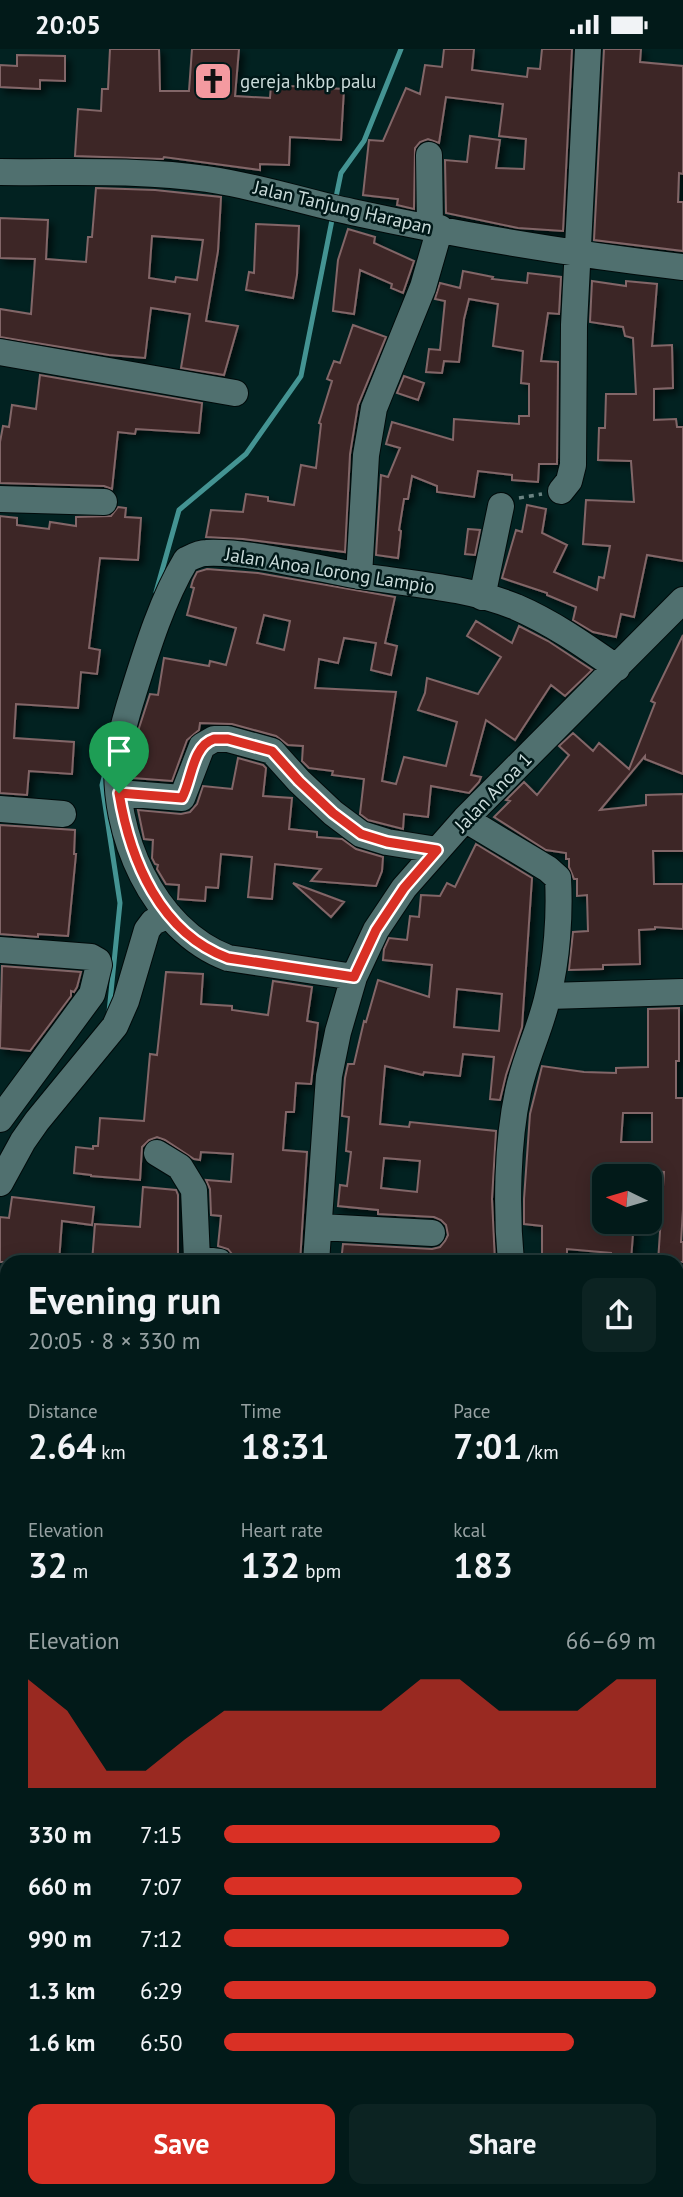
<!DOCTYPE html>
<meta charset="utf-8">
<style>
:root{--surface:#021a19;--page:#0c2322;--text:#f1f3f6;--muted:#96a1a2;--line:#233838;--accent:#d93025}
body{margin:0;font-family:"PT Sans",sans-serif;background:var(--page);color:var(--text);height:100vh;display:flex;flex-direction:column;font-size:26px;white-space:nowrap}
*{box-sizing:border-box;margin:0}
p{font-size:23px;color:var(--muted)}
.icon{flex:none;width:38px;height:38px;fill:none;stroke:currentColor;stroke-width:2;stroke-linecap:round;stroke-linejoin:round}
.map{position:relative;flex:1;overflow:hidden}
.panel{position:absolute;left:0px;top:1206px;width:684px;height:943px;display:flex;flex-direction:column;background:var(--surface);border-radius:21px 21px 0 0;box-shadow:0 4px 18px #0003,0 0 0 2px var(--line)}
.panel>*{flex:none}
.needle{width:46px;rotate:275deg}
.controls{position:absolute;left:592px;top:1115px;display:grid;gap:14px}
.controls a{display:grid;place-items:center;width:70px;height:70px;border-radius:14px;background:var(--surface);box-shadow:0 4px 18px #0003,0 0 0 2px var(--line);font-size:35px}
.pin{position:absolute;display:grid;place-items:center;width:60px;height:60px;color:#fff;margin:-72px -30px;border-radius:50% 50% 50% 0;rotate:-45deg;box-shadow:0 0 7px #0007}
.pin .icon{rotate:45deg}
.round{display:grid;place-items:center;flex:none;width:74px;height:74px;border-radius:14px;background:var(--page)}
.headline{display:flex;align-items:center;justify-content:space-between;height:119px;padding:0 28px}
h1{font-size:38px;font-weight:700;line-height:52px}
.stats{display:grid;grid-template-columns:repeat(3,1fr);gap:10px;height:119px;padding:7px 28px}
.stats div{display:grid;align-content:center}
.stats b{font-size:35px;font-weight:700}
.stats small{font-size:19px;font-weight:400}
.stats p{font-size:19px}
.chart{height:196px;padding:14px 28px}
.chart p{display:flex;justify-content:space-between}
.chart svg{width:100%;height:126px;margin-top:7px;fill:var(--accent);opacity:.7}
.cta{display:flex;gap:14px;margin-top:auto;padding:14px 28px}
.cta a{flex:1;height:80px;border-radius:14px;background:var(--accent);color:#fff;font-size:28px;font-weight:700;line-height:80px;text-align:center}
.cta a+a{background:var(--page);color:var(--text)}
ul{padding:0 28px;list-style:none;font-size:23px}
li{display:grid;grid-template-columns:112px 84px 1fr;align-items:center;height:52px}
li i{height:18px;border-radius:9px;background:var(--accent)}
.status{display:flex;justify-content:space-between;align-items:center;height:49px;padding:0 35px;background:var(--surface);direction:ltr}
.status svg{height:19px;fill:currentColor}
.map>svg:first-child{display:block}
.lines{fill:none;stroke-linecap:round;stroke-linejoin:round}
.stream{stroke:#449493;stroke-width:5}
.building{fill:#3d2526;stroke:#826667;stroke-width:2;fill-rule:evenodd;filter:url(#shadow)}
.minor-casing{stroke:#000a0a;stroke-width:28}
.path{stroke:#6a8382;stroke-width:3.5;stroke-dasharray:5 5;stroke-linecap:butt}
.minor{stroke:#50706f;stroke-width:26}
.route-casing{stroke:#fff;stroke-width:14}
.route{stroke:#d93025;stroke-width:9}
.labels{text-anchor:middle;stroke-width:5;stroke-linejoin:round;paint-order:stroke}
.poi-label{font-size:19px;fill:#c9dad9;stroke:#001818;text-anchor:start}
.street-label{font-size:19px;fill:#c9dad9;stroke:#001818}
</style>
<div class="status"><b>20:05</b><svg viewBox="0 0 49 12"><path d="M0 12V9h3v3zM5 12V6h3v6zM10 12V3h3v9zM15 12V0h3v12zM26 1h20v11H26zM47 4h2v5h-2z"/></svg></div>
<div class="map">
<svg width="683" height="2148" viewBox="0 0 683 2148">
<defs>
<filter id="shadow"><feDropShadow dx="4.5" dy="4.5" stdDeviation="3.5" flood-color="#0009"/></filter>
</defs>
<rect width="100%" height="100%" fill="#022221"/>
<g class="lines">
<path class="stream" d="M335,153L341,124L364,92L401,0
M156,543L179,461L246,405L301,327L333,166
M106,720L102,736L120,854L109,963
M0,1994L7,2013"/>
</g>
<path class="building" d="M110,0H159L160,42H189L192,0H239L235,47L270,49L271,36L344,40L341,91L290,88L289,116L260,115V121L164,108L163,110L75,107L78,60L101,62L102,40H108Z
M444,0H474L472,21L527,28L528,19L540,20L542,0H572L563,182L518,179L446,164L445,111L467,113L470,87L500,91L496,119L524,120L526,90L499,87L503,55L446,48L439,94L428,90L420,93L415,99L414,160L397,156L398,150L363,146L369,91L383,92L406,39L420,45L425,16L442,18Z
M604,0H641L640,13L683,17V125L679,124L678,153H683V202L594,191Z
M17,6L65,7V32L40,31V40L0,38V16L17,17Z
M96,139L155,141L221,148L218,202L206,272L238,277L224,326L181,319L190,265L151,259L145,309L109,306L0,288V260L31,265L35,210L0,209V169L48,171L46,210L86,213L88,188H92ZM152,187L203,191L197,231L176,228L175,233L149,229Z
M256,175L299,177L297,226L293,249L246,241L249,223L254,224Z
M348,180L375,188L374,194L414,212L403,244L391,239L392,235L360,221L354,265L333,262L338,211Z
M463,222L493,228L492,230L527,234L528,224L561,228L559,265L548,264L541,312L558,313L557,415H539L538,433L512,431V426L478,422L474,448L437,443V437L412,427L408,450H404L399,481L401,482L398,509L376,506L381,426L388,428L400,399L386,395L392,373L453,391L454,370L519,375V367H529V335L521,334L523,302L493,297L498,255L469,250L464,270L459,313L444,312L442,324L426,323L429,300L440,301L445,252L435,250L440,234L460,239Z
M592,232L626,237V232L657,235L652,297L672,296L673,339L654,340V371L676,370L677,378H683V512L647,506L634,568L621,565L616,588L593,583L573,571L576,558L547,546V544L502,529L516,481L522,483L527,456L546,460L542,484L567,496L554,523L597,541L599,528L604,529L610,497L583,495L586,451L634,453L631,412L598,411L599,379H605L606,345H636L633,289L625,287L623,278L590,273Z
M353,276L386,288L358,356L350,405L345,503L243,490L206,488L211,461L243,463L246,445L268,448V452L294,456L301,416L316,419L321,375L319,374L332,332L327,330L334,312L340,314Z
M40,326L202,354L199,384L136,380L135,385L118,383L112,440L104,437L0,434V393L3,377L9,378L12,356L36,360Z
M404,327L424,334L418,351L397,344Z
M118,458L126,459L125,468L141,469L138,511L100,509L89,599L100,601L97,625L81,623L78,659L16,655L14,689L74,693L72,725L29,722L27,746L0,744V467L17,469V476L49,480L50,473L76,477V468L111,467Z
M468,480L480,481L475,506L465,505Z
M207,520L258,524L395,548L385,594L397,597L391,626L371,621L376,594L344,589L338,614L319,610L315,639L396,643L382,732L396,735L404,708L446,717L457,673L418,661L425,644L427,629L478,645L501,608L467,587L476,572L512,594L519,577L548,592L592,621L565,647L551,636L515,691L486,671L471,726L481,728L479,733L469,744L431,737L428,768L404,765L403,780L368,771L360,765L364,730L332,726L333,722L309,719L302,712L303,697L288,696L276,687L232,675L200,674L199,681L187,691L172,732L133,729L139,679L150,645L158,646L164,609L209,617L210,612L226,616L236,579L187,566L194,539L191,538L193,531L197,523ZM264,566L290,572L284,601L257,594Z
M683,586V725L645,710V707L600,761L646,756V746L683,745V802H653L654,835H683V880L655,878V880L639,881L640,915L603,916V920L569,921L573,883L588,882L587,846L577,847V830H574L569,818V810H566V804L546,801L494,768L510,752L506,751L524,733L537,746L569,706L559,697L573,684L593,702L599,694L629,720L655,654L651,652Z
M238,709L263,716L266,719L263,747L292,749L289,780L317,783V788L342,790L356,800L383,808L382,822L376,837L311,832L321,820L275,815L272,850L248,848L252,808L221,805L218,839L206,838L205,852L178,850L179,836L166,835L157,820L158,816L155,815L152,809L153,791L144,790L138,761L181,765L190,763L197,755L203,737L232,740Z
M0,776L75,781L74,805H76L68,887L38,885V888L0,885Z
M476,795L532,829L522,978L506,1026L500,1051L490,1050L494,1008L463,1005L460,1027L424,1023L423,1026L385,1017L380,1075L409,1078L410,1073L496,1082L492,1150L495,1213H341L343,1195L432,1200L440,1198L445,1192L448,1186L446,1176L441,1171L434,1168L378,1165V1161L338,1157L340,1136L347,1137L351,1103L346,1102L349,1068L342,1067L345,1029L348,1015H354L364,972L366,973L378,931L429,948L432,916L383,911L384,900L389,889L407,891L410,867L419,868L421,846L440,847L447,834L455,838ZM457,940L502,945L499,982L454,978ZM384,1109L420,1112L417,1143L381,1139Z
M293,834L344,853L331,868Z
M2,917L81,923L77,938L74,943L71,942V947L30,1002L0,999Z
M166,923L203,925L201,955L232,957V961L268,966L273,932L312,938L307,972L318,974L311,1035L296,1034L294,1063H286L283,1101L307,1103L300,1213H267V1207L232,1205L228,1200L218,1197L221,1167L211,1166L210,1140L206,1131L231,1133L233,1105L201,1103L200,1111L194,1110L165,1091L157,1088L149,1091L142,1098L140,1131L91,1127V1126L74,1124L76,1098L93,1100V1097H98L100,1069L144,1072L150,1005L157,1006Z
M679,959V1012H676V1049H683V1160L681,1193H683V1213H658L664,1123L638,1121V1127H604V1172H634L631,1211L611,1209V1204L567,1200V1213H542V1177L524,1175V1150L530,1065L542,1017L584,1023L616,1024V1019L648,1018V960ZM623,1064H652V1093H621Z
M143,1138L176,1141L178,1146V1210L126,1206V1213H92L95,1175L140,1178Z
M12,1148L94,1158L92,1176L62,1172L59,1213H0V1168L9,1169Z"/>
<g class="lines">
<defs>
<path id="minor" d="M429,106L430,177
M0,123C68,124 139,120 207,130C257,137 304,153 352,163C462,187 572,205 683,218
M0,303L235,344
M561,442L569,432L573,416L574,276L588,0
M0,450L104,453
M359,527L366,406L374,359L423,238L440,179
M482,548L501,457
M119,744L182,749L202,697L214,690H228L272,702L299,732L333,764L361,785L387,793L437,801
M0,760L63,765
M465,770L548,820L558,829C560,866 557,910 548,946C541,979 525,1009 518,1043C507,1094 506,1161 511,1213
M0,901L91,908L98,912L99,916L92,945L0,1070
M354,928L228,909C153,881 111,783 118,707C120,686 127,664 133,645C147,600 162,551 186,511C192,508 199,504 206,504C248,502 311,518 354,526C408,535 464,537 516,558C553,574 584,596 617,619
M548,947L683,943
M157,1104L180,1118L194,1141L197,1210L219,1213
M0,1134L23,1092L37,1072L115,977L126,952L147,881L153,873L169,866
M320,1178L432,1184
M316,1213L329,1027L338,983L354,928L376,881L404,839L465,770L683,551
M0,1530L7,1531
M677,1585H683
M0,1608L7,1609
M677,1650L683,1660
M0,1751H7
M0,1925L7,1937
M677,1995H683
M464,2142L531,2148
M19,2148L20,2142
M223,2148L224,2142
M321,2148L326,2142"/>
</defs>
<use href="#minor" class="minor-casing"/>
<path class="path" d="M519,449L542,445
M132,1213H134
M0,1224H7"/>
<use href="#minor" class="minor"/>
</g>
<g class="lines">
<defs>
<path id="route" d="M214,690H228L272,702L299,732L333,764L361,785L387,793L437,801L404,839L376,881L354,928L228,909C160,884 130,811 119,744L182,749C192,731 192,697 214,690Z"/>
</defs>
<use href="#route" class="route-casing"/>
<use href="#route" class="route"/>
</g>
<defs>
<symbol id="church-square" viewBox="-11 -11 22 22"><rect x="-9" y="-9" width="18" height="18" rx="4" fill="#f49aa0" stroke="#001818"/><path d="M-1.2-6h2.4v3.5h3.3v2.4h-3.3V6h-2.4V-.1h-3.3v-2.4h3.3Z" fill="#111"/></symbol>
</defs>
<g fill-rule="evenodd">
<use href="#church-square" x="191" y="10" width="44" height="44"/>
</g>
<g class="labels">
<g class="poi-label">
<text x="240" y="39">gereja hkbp palu</text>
</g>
<g class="street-label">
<text transform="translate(343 158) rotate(13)" y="7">Jalan Tanjung Harapan</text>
<text transform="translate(330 521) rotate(9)" y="7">Jalan Anoa Lorong Lampio</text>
<text transform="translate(493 743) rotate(-46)" y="7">Jalan Anoa 1</text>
</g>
</g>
</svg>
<div class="controls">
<a><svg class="needle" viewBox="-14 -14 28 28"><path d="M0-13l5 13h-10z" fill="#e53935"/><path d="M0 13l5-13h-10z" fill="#96a1a2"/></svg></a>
</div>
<div class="pin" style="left:119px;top:744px;background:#1e9e55"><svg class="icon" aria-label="arrive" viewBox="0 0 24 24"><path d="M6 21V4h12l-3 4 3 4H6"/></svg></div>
<section class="panel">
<div class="headline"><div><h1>Evening run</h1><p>20:05 · 8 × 330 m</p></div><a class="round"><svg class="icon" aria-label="share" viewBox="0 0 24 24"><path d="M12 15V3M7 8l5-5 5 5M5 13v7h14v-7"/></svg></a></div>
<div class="stats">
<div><p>Distance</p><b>2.64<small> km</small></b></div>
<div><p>Time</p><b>18:31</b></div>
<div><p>Pace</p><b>7:01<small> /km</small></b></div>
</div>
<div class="stats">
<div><p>Elevation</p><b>32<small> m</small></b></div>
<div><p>Heart rate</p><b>132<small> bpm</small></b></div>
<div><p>kcal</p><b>183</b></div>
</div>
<div class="chart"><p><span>Elevation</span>66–69 m</p>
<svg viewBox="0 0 160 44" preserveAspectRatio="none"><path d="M0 44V6L10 17L20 38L30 38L40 27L50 17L60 17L70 17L80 17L90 17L100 6L110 6L120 17L130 17L140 17L150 6L160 6V44z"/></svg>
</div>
<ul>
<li><b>330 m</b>7:15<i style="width:64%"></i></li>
<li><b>660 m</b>7:07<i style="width:69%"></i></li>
<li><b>990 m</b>7:12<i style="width:66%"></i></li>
<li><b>1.3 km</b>6:29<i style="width:100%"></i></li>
<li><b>1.6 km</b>6:50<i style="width:81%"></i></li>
</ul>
<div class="cta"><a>Save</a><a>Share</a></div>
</section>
</div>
